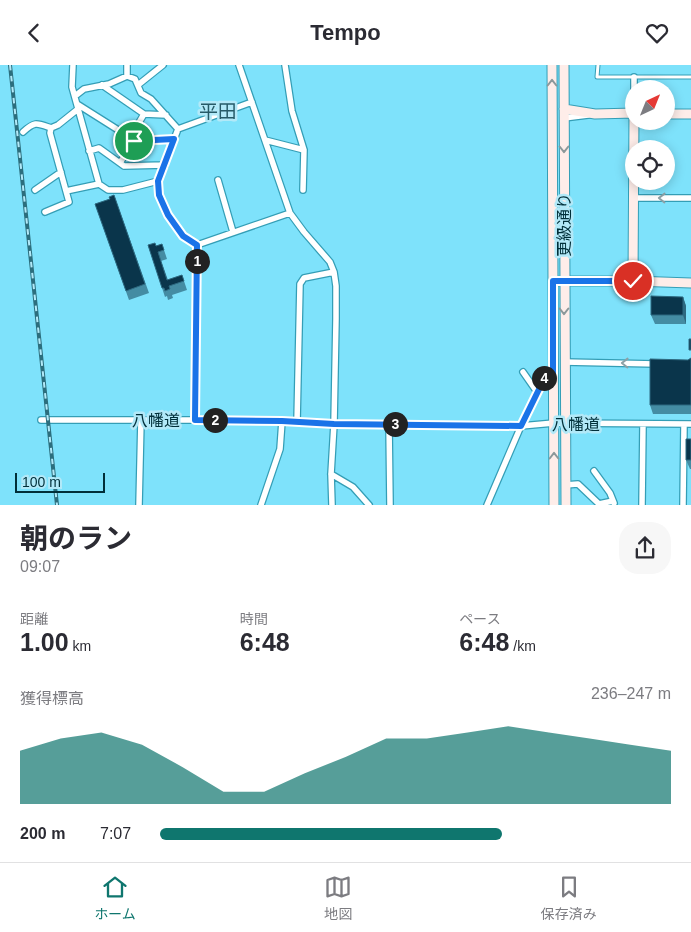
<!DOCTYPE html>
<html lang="ja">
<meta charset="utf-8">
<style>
:root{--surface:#fff;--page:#f7f7f7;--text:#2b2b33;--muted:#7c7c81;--line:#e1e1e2;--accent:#0f766e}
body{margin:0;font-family:Arial,"Noto Sans JP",sans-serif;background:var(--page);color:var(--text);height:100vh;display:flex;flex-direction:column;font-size:19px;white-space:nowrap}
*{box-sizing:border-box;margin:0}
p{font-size:16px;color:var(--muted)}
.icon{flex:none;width:28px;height:28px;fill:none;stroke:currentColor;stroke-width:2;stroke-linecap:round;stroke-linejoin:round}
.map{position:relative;height:440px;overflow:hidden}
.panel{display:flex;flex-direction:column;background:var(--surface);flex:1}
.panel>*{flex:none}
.needle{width:32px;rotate:43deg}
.controls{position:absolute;left:625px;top:15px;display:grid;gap:10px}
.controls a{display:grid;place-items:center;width:50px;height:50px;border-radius:50%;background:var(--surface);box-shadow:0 2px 12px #0003;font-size:25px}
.scale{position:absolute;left:15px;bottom:12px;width:90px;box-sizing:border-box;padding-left:5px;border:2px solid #002f39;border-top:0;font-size:14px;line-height:18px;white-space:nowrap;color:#002f39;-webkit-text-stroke:4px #b2e9f8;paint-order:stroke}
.pin{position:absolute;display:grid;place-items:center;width:42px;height:42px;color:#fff;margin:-21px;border:2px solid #fff;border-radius:50%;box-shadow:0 1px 5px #0007}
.km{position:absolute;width:25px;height:25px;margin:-12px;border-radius:50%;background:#222;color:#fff;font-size:14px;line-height:25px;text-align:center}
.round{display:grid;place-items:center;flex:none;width:52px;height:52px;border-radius:20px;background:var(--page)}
.headline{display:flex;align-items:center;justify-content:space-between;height:85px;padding:0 20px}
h1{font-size:28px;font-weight:700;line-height:38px}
.metrics{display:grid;grid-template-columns:repeat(3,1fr);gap:8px;height:85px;padding:5px 20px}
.metrics div{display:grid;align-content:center}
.metrics b{font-size:25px;font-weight:700}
.metrics small{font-size:14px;font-weight:400}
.metrics p{font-size:14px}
.chart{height:140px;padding:10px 20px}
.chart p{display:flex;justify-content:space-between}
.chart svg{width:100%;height:90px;margin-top:5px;fill:var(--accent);opacity:.7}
ul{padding:0 20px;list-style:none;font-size:16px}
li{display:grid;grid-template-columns:80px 60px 1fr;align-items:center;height:38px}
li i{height:12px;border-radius:6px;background:var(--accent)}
header{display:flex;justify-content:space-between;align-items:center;height:65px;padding:0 20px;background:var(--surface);font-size:22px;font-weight:700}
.tabs{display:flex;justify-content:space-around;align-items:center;height:70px;border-top:1px solid var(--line);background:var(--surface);font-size:14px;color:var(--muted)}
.tabs a{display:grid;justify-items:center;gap:2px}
.tabs .active{color:var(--accent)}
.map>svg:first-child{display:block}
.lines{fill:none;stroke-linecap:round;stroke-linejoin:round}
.lane-casing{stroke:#349eb6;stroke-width:5}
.street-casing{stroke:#349eb6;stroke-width:8}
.secondary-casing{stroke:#349eb6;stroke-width:11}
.lane{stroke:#fff;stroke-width:3}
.street{stroke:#fff;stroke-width:5.5}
.secondary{stroke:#feede9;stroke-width:9}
.rail-casing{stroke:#2c6e7d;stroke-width:4}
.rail{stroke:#b2e9f8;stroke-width:2;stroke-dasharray:5.5;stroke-linecap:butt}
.wall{fill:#448ca3}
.shaded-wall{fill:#2d6980}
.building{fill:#0a354b;stroke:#2d6980}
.oneway{stroke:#8c989a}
.oneway2{stroke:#8ca1a6}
.route-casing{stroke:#fff;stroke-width:10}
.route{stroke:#1a73e8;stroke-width:6}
.labels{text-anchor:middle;stroke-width:5;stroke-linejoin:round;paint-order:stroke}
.street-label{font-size:16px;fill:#002f39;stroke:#b2e9f8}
.quarter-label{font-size:19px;fill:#265b68;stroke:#b2e9f8}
</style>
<header><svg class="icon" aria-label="back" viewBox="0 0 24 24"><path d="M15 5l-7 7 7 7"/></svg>Tempo<svg class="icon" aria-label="heart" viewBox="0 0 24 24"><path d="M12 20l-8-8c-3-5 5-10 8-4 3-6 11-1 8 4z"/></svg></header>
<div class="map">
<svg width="691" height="440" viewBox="0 0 691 440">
<rect width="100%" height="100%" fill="#7ee2fb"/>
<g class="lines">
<defs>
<path id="lane" d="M598,0L597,12H691"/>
<path id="street" d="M73,0L72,22L99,119L108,125H123L158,116
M239,0L290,148L304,167L330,197L334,207L336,221V254L334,359L331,409L332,440
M285,0L292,46L304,85L303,125
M127,11V0
M634,12V48
M102,20L144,49L166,50
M138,20L163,0
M75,31L84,24L109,19L127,11L135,14L141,28L151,34L178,64L158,116L159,130L168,150L183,171L197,180
M77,39L134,75L174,74
M564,53L588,50
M178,64L252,37
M23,67C35,56 37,58 51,63L58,60L78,44
M130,73L144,49
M265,75L304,85
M89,86L99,83L124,101L165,100
M120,98L134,75
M218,115L233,167
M35,125L61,107
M66,126L99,119
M633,133H691
M45,147L69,137L50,68L51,63
M197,180L290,148
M564,297L656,299
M523,307L537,327
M41,355H195L282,356L334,359L521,361L554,358L691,359
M195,355L197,180
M297,357L300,219L304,213L334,207
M389,359L390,440
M594,406L610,428L614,438
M331,409L353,422L369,440
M565,420L578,419L599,439L613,436
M139,440L141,355
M261,440L280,384L282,356
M487,440L521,361L545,312L553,309
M642,440L643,359
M683,440L684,359"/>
<path id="secondary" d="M552,0L554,440
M564,0L566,440
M564,44L595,49L634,48
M666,49H691
M560,216H633L691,218
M633,216L634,48"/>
</defs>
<use href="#lane" class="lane-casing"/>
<use href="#street" class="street-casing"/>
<use href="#secondary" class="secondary-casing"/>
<use href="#lane" class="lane"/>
<use href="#street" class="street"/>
<use href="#secondary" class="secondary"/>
<defs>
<path id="rail" d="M10,0L57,440"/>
</defs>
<use href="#rail" class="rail-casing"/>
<use href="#rail" class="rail"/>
</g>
<path class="wall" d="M114,130L149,228L129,235L95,139L110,134Z
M162,179L167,194L161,196L168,215L182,210L187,225L172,230L173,233L168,235L167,231L165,232L148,180L156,181Z
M683,232L686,241V259H655L651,250Z
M691,293V349H653L650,340L688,295Z
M691,374V404H690L686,395Z"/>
<path class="shaded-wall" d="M683,232L686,241V259L683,250Z"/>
<path class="building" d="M114,130L145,219L126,226L95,139L110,134L109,132Z
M155,178L156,181L162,179L164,185L158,187L167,215L182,210L184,216L169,221L170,224L165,226L164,223H162L148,180Z
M651,231L683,232V250H651Z
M689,274H691V285H689Z
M691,293V340H650V294L688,295Z
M686,374H691V395H686Z"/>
<defs><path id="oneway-chevron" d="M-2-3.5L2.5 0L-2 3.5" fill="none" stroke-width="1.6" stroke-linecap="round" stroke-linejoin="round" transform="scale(1.25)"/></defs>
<g class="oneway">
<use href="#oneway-chevron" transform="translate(552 18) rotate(-90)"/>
<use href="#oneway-chevron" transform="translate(564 84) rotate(90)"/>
<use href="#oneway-chevron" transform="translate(564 246) rotate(90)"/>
<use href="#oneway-chevron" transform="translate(554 391) rotate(-90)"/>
</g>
<g class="oneway2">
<use href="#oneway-chevron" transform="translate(662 133) rotate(-179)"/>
<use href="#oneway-chevron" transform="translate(625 298) rotate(-179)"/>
</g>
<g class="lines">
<defs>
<path id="route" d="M134,76L174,74L158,116L159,130L168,150L183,171L197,180L195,355L282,356L334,359L521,361L545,312L553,309V216H633"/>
</defs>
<use href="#route" class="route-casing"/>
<use href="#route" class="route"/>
</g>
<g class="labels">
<g class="street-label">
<text transform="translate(564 160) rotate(-90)" y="6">更級通り</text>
<text x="156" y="361">八幡道</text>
<text x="576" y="365">八幡道</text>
</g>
<g class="quarter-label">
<text x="218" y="53">平田</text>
</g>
</g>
</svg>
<div class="controls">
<a><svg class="needle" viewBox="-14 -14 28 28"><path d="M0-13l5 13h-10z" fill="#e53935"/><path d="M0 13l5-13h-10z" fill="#7c7c81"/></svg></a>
<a><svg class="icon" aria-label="locate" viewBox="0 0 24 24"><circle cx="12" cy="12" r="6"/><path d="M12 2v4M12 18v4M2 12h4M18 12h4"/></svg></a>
</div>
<div class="scale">100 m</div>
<div class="pin" style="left:134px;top:76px;background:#1e9e55"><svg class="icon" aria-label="arrive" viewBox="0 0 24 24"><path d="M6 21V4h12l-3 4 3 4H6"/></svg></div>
<div class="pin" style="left:633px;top:216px;background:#d93025"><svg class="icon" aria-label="check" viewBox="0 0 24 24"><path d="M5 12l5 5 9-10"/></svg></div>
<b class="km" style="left:197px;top:196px">1</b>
<b class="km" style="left:215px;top:355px">2</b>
<b class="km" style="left:395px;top:359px">3</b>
<b class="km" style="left:544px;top:313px">4</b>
</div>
<section class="panel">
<div class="headline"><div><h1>朝のラン</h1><p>09:07</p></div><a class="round"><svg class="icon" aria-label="share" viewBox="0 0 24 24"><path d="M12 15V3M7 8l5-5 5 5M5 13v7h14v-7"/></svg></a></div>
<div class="metrics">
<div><p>距離</p><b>1.00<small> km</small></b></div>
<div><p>時間</p><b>6:48</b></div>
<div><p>ペース</p><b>6:48<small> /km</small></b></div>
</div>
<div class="chart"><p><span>獲得標高</span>236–247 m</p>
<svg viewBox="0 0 160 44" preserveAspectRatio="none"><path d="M0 44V18L10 12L20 9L30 15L40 26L50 38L60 38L70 29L80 21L90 12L100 12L110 9L120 6L130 9L140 12L150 15L160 18V44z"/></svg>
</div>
<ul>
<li><b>200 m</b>7:07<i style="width:67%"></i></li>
</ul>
</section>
<nav class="tabs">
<a class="active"><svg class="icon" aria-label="home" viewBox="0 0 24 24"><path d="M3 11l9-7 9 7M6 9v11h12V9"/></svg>ホーム</a>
<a><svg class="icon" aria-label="map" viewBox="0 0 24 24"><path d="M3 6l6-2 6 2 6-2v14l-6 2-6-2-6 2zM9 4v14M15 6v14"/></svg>地図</a>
<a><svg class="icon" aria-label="saved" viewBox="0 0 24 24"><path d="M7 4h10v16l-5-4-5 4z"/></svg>保存済み</a>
</nav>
